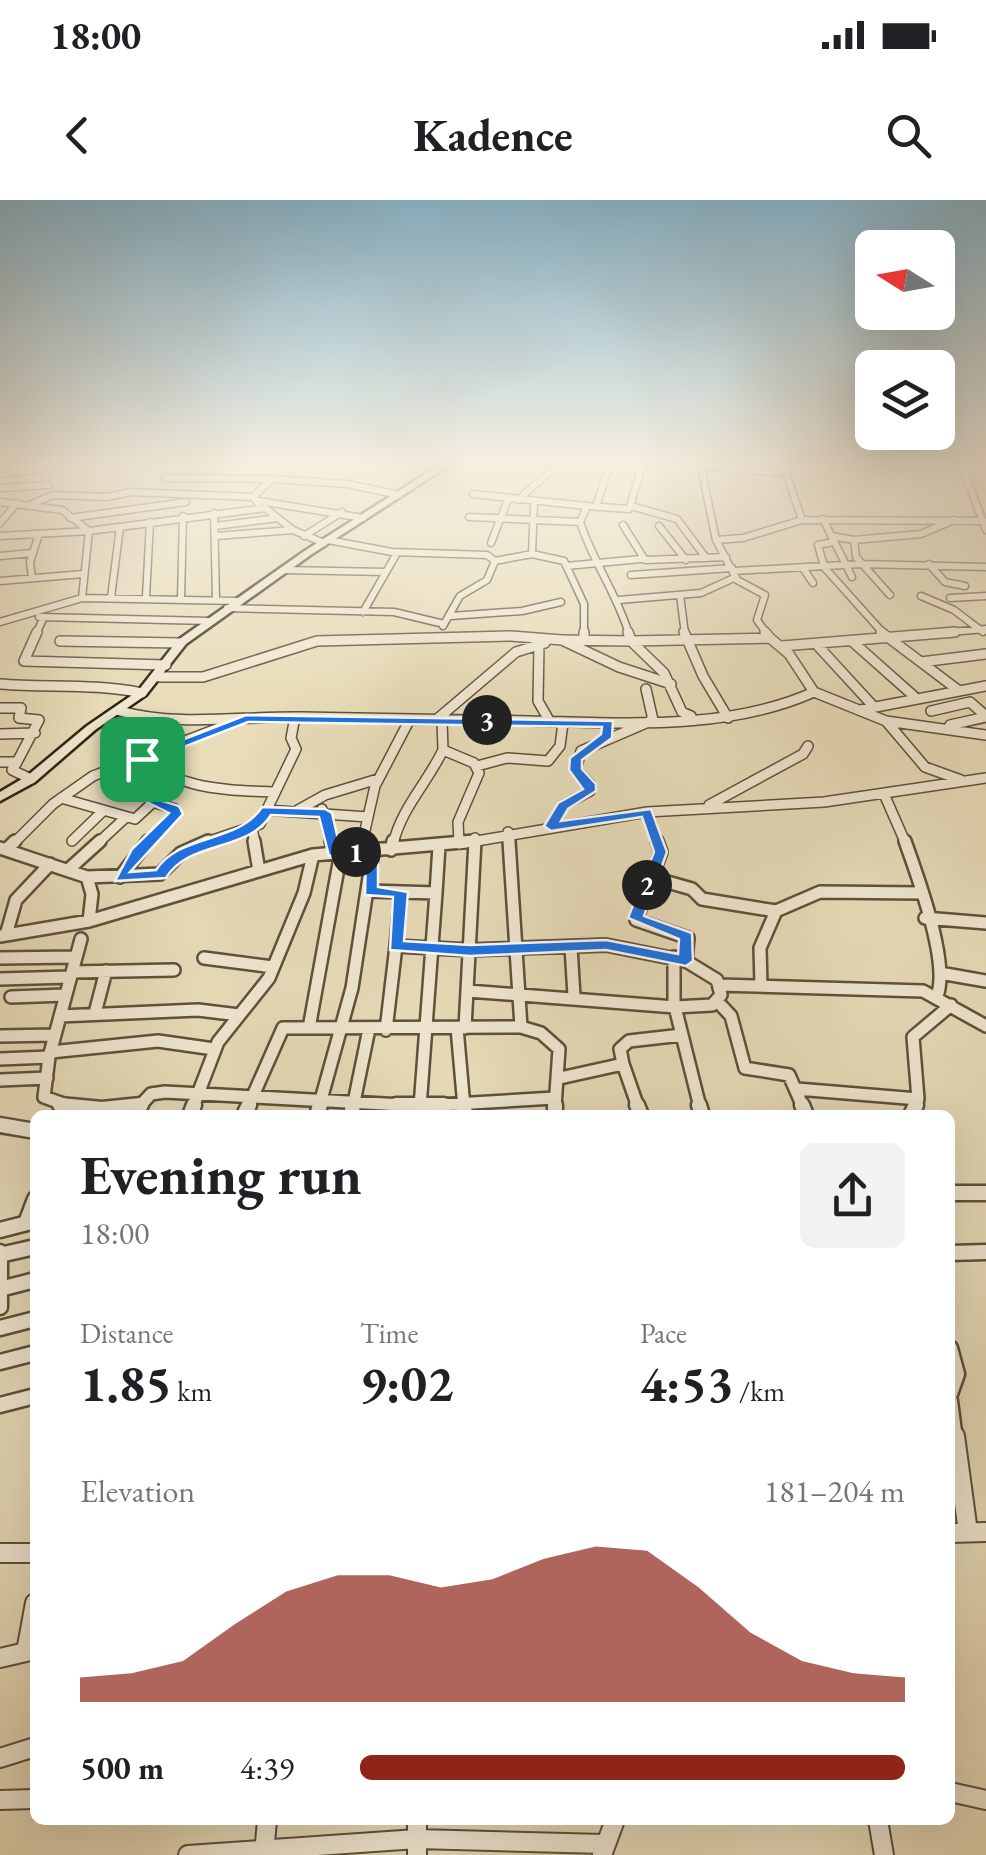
<!DOCTYPE html>
<meta charset="utf-8">
<style>
:root{--surface:#fff;--page:#f2f2f2;--text:#202124;--muted:#757577;--accent:#8f2418}
body{margin:0;font-family:"EB Garamond",serif;background:var(--page);color:var(--text);height:100vh;display:flex;flex-direction:column;font-size:38px;white-space:nowrap}
*{box-sizing:border-box;margin:0}
p{font-size:32px;color:var(--muted)}
.icon{flex:none;width:55px;height:55px;fill:none;stroke:currentColor;stroke-width:2;stroke-linecap:round;stroke-linejoin:round}
.map{position:relative;flex:1;overflow:hidden}
.side{position:absolute;left:30px;top:910px;width:925px;height:715px;display:flex;flex-direction:column;background:var(--surface);border-radius:15px;box-shadow:0 10px 40px #0002}
.side>*{flex:none}
.needle{width:65px;rotate:281deg}
.controls{position:absolute;left:855px;top:30px;display:grid;gap:20px}
.controls a{display:grid;place-items:center;width:100px;height:100px;border-radius:15px;background:var(--surface);box-shadow:0 10px 40px #0002;font-size:50px}
.pin{position:absolute;display:grid;place-items:center;width:85px;height:85px;color:#fff;margin:-42px;border-radius:20px;box-shadow:0 5px 15px #0006}
.km{position:absolute;width:50px;height:50px;margin:-25px;border-radius:50%;background:#222;color:#fff;font-size:28px;line-height:50px;text-align:center}
.round{display:grid;place-items:center;flex:none;width:105px;height:105px;border-radius:15px;background:var(--page)}
.summary{display:flex;align-items:center;justify-content:space-between;height:170px;padding:0 50px}
h1{font-size:55px;font-weight:700;line-height:75px}
.stats{display:grid;grid-template-columns:repeat(3,1fr);gap:15px;height:170px;padding:10px 50px}
.stats div{display:grid;align-content:center}
.stats b{font-size:50px;font-weight:700}
.stats small{font-size:28px;font-weight:400}
.stats p{font-size:28px}
.chart{height:280px;padding:20px 50px}
.chart p{display:flex;justify-content:space-between}
.chart svg{width:100%;height:180px;margin-top:10px;fill:var(--accent);opacity:.7}
ul{padding:0 50px;list-style:none;font-size:32px}
li{display:grid;grid-template-columns:160px 120px 1fr;align-items:center;height:75px}
li i{height:25px;border-radius:12px;background:var(--accent)}
.status{display:flex;justify-content:space-between;align-items:center;height:70px;padding:0 50px;background:var(--surface);direction:ltr}
.status svg{height:28px;fill:currentColor}
header{display:flex;justify-content:space-between;align-items:center;height:130px;padding:0 50px;background:var(--surface);font-size:45px;font-weight:700}
.map>svg:first-child{display:block}
.lines{fill:none;stroke-linecap:round;stroke-linejoin:round}
.street-far4-casing{stroke:#5f513b;stroke-width:9}
.street-far3-casing{stroke:#5f513b;stroke-width:12}
.street-far2-casing{stroke:#5f513b;stroke-width:16}
.street-far1-casing{stroke:#5f513b;stroke-width:19}
.street-casing{stroke:#5f513b;stroke-width:22}
.secondary-casing{stroke:#312311;stroke-width:5}
.street-far4{stroke:#f0e8d2;stroke-width:6}
.street-far3{stroke:#f0e8d2;stroke-width:9}
.street-far2{stroke:#f0e8d2;stroke-width:11}
.street-far1{stroke:#f0e8d2;stroke-width:14}
.street{stroke:#f0e8d2;stroke-width:18}
.secondary{fill:#f0e8d2;fill-rule:evenodd}
.route{fill:#1a73e8;stroke:#fff;stroke-width:2.5;fill-rule:evenodd}
</style>
<div class="status"><b>18:00</b><svg viewBox="0 0 49 12"><path d="M0 12V9h3v3zM5 12V6h3v6zM10 12V3h3v9zM15 12V0h3v12zM26 1h20v11H26zM47 4h2v5h-2z"/></svg></div>
<header><svg class="icon" aria-label="back" viewBox="0 0 24 24"><path d="M15 5l-7 7 7 7"/></svg>Kadence<svg class="icon" aria-label="search" viewBox="0 0 24 24"><circle cx="10" cy="10" r="6"/><path d="M15 15l6 6"/></svg></header>
<div class="map">
<svg width="986" height="1655" viewBox="0 0 986 1655">
<rect width="100%" height="100%" fill="#e8dcb9"/>
<filter id="stains"><feTurbulence type="fractalNoise" baseFrequency=".002" numOctaves="4"/><feColorMatrix values="0 0 0 0 .2 0 0 0 0 .09 0 0 0 0 .02 0 0 0 .5 -.17"/></filter>
<radialGradient id="worn" r=".72"><stop offset=".6" stop-color="#630" stop-opacity="0"/><stop offset="1" stop-color="#630" stop-opacity=".3"/></radialGradient>
<g class="lines">
<defs>
<path id="street-far4" d="M700,266L785,273
M962,266L986,330
M701,267L716,340
M0,274L65,266
M165,278L272,279L253,297L258,303
M272,279L348,284L399,295
M0,288L49,285
M473,294L587,306L580,322C593,362 617,394 629,434
M518,300L556,266
M259,301L363,318
M0,302L62,310L89,331L82,398
M534,303L532,354L564,361L584,404V434
M32,304L53,295L107,297L131,292L253,297
M587,306L629,309L642,266
M631,306L677,319L706,358
M596,307L609,266
M214,313L216,398
M469,317L580,322
M70,318L186,302
M823,319L852,377
M802,320L983,321
M0,323L17,303
M623,325L645,360L726,357
M215,326L278,318
M659,326L686,360
M0,336L89,331L265,308L293,330L324,343
M216,336L293,330
M304,336L342,312
M831,336L854,340L856,357L890,395
M328,340L392,352L487,355L495,361
M854,340L921,334L954,320
M491,343L508,299
M0,356L32,353
M929,364L945,382L965,386
M566,366L641,359
M823,366L884,434
M824,366L818,345L833,342
M803,368L813,383
M283,370L386,372
M734,371L861,364L986,367
M631,375L732,368
M32,378L30,362L39,334
M0,381L83,374
M680,395L685,434
M921,396L954,410L983,432
M111,397L120,327
M146,397L150,322
M181,398L183,316
M950,398L986,396
M619,400L701,393L736,377
M227,408L394,412L444,424
M363,412L397,353
M451,416L522,411L561,402
M39,417L210,421
M0,422L82,398L238,401
M443,426L460,396L487,380L495,361L532,354
M36,434L44,417
M767,434L757,420L765,395L737,380L716,340L743,338L802,320L784,266
M925,434L986,429"/>
<path id="street-far3" d="M37,432L24,461L166,465
M584,432V440
M628,432L631,441L770,438L789,454L814,492L886,521L925,567L961,580
M684,432L703,476L728,518
M765,432L770,438
M881,432L958,490
M563,440L631,441L664,473L682,512L691,516
M60,441L180,443
M854,443L916,498
M539,445L538,501L550,522
M782,446L955,432
M818,446L874,507
M921,462L986,454
M159,477H203L317,441L511,436L562,440L619,467L671,484
M0,484C48,488 94,483 142,493
M0,508H21L19,518L39,520L17,562
M860,510L986,486
M120,511C178,527 241,516 301,517C377,518 453,520 530,521C624,523 727,531 814,492
M931,511L970,502L986,516
M152,520L132,544C165,589 220,590 272,592
M436,520L516,452L545,443
M442,520L443,550L474,563L479,573L458,622L459,642
M886,521L986,535
M950,525L986,517
M0,534L35,533
M0,562H17L12,570L31,579
M477,566L507,558L548,561L560,546L563,523
M884,594L906,644
M61,598L135,619L178,579
M709,605L803,554L808,546
M322,609L331,644
M266,610L368,617L362,644
M298,610L325,595L378,579
M647,612L658,644
M368,617L375,586L410,519
M551,626L562,606L590,591V584L576,570L581,551L653,520L646,489
M252,627L255,644
M508,632L509,644
M72,641L103,611
M13,644L53,604L93,576L232,523
M97,644L125,618
M146,644L176,614L175,609L153,602
M201,644L260,624L296,549L291,538L295,517
M393,644C402,607 426,585 443,550
M459,644L647,612L824,602L986,578
M475,644V638"/>
<path id="street-far2" d="M254,641L259,671
M331,641L334,653
M509,641L521,827
M905,641C917,675 950,763 937,796
M0,648L87,677L160,674L181,653L208,641
M7,649L15,641
M391,650L393,641
M360,651L362,641
M68,670L100,641
M87,677L92,694L89,721
M120,677L148,641
M650,677L692,689L702,699L776,711
M370,691L436,693L420,907
M436,693L439,646
M925,718L986,723
M6,735L16,700L50,664
M0,736L89,721L313,655L474,641
M396,746L401,692
M571,747L574,796
M674,757V807
M0,758L76,757
M204,758L273,767
M72,772L174,770
M940,773L986,781
M0,779L70,777
M719,785L923,791L986,826
M761,786L760,748L776,711L820,692L922,693
M468,791L675,807
M11,797L65,795
M718,802L731,816L745,868L789,875L803,907
M95,813L106,771
M60,816L198,810L239,815
M309,828L341,652
M457,828L464,907
M465,828L475,641
M386,830L396,746L470,750L606,745L686,761
M682,835L700,907
M0,836L55,835
M51,852L158,841L214,849
M49,857L44,897L72,907
M0,859L49,857L81,739
M623,864L638,907
M560,878L623,864L620,849L629,841L682,835L675,807L712,805L721,795L717,780L686,761L688,738L636,720L661,652L657,641
M0,880L47,878
M797,889L918,899
M139,907L151,894L165,892L421,906L554,898
M193,907L218,842L269,778L304,693L313,655
M248,907L283,828L521,827L541,833L559,849L555,907
M319,907L352,788L373,651
M353,907L369,829
M914,907L918,899L913,837L951,805"/>
<path id="street-far1" d="M60,905L102,909L141,905
M396,905H444
M420,905V915
M464,905L465,915
M637,905L641,915
M699,905L702,915
M802,905L806,915
M190,915L194,905
M244,915L249,905
M317,915L320,905
M351,915L353,905
M555,915V905
M911,915L916,905
M0,925L35,931
M950,993H986
M26,1023L35,999
M0,1030L35,1021
M0,1052V1107
M950,1053L986,1052
M0,1055L35,1047
M0,1089L35,1080
M0,1128L35,1119
M950,1148L957,1174L950,1194
M0,1162L35,1153
M950,1201L955,1239
M0,1205L35,1196"/>
<path id="street" d="M955,1236L968,1332
M950,1333L986,1332
M0,1353H35
M0,1458L26,1452L35,1403
M0,1558L35,1547
M950,1592L986,1600
M0,1600L35,1599
M417,1620V1655
M878,1620L884,1655
M188,1655L417,1639L604,1644
M264,1655L267,1620
M602,1655L615,1620"/>
<path id="secondary" d="M438,266H448L312,354L186,444L146,495L95,530L35,582L0,601V592L27,576L87,526L138,491L178,440L306,350Z"/>
</defs>
<use href="#street-far4" class="street-far4-casing"/>
<use href="#street-far3" class="street-far3-casing"/>
<use href="#street-far2" class="street-far2-casing"/>
<use href="#street-far1" class="street-far1-casing"/>
<use href="#street" class="street-casing"/>
<use href="#secondary" class="secondary-casing"/>
<use href="#street-far4" class="street-far4"/>
<use href="#street-far3" class="street-far3"/>
<use href="#street-far2" class="street-far2"/>
<use href="#street-far1" class="street-far1"/>
<use href="#street" class="street"/>
<use href="#secondary" class="secondary"/>
</g>
<linearGradient id="sky" x2="0" y2="1"><stop stop-color="#88b7cf"/><stop offset="0.53" stop-color="#f5efe0"/><stop offset="1" stop-color="#f5efe0" stop-opacity="0"/></linearGradient>
<rect width="986" height="498" fill="url(#sky)"/>
<path class="route" d="M246,515L613,521L612,538L582,560V569L596,584V591L568,609L561,621L651,609L667,652L644,716L692,733L693,761L686,766L606,750L470,756L390,750L393,697L365,695L366,656H329L319,617L271,615C248,652 189,640 166,678L115,681L132,649L169,613L147,602L169,580L149,574L138,557ZM248,522L602,527L601,534L570,558L569,570L583,589L558,603L544,626L551,631L642,617L654,652L628,718L679,739L678,754L606,740L470,745L404,741L408,692L378,687V648H340L332,613L325,609L262,607C238,644 180,633 156,670L130,672L183,614L179,606L162,601L184,579L158,569L150,560Z"/>
<rect width="100%" height="100%" filter="url(#stains)"/>
<rect width="100%" height="100%" fill="url(#worn)"/>
</svg>
<div class="controls">
<a><svg class="needle" viewBox="-14 -14 28 28"><path d="M0-13l5 13h-10z" fill="#e53935"/><path d="M0 13l5-13h-10z" fill="#757577"/></svg></a>
<a><svg class="icon" aria-label="layers" viewBox="0 0 24 24"><path d="M12 4l9 5-9 5-9-5zM3 14l9 5 9-5"/></svg></a>
</div>
<div class="pin" style="left:142px;top:559px;background:#1e9e55"><svg class="icon" aria-label="arrive" viewBox="0 0 24 24"><path d="M6 21V4h12l-3 4 3 4H6"/></svg></div>
<b class="km" style="left:356px;top:652px">1</b>
<b class="km" style="left:647px;top:685px">2</b>
<b class="km" style="left:487px;top:520px">3</b>
<section class="side">
<div class="summary"><div><h1>Evening run</h1><p>18:00</p></div><a class="round"><svg class="icon" aria-label="share" viewBox="0 0 24 24"><path d="M12 15V3M7 8l5-5 5 5M5 13v7h14v-7"/></svg></a></div>
<div class="stats">
<div><p>Distance</p><b>1.85<small> km</small></b></div>
<div><p>Time</p><b>9:02</b></div>
<div><p>Pace</p><b>4:53<small> /km</small></b></div>
</div>
<div class="chart"><p><span>Elevation</span>181–204 m</p>
<svg viewBox="0 0 160 44" preserveAspectRatio="none"><path d="M0 44V38L10 37L20 34L30 25L40 17L50 13L60 13L70 16L80 14L90 9L100 6L110 7L120 16L130 27L140 34L150 37L160 38V44z"/></svg>
</div>
<ul>
<li><b>500 m</b>4:39<i style="width:100%"></i></li>
</ul>
</section>
</div>
